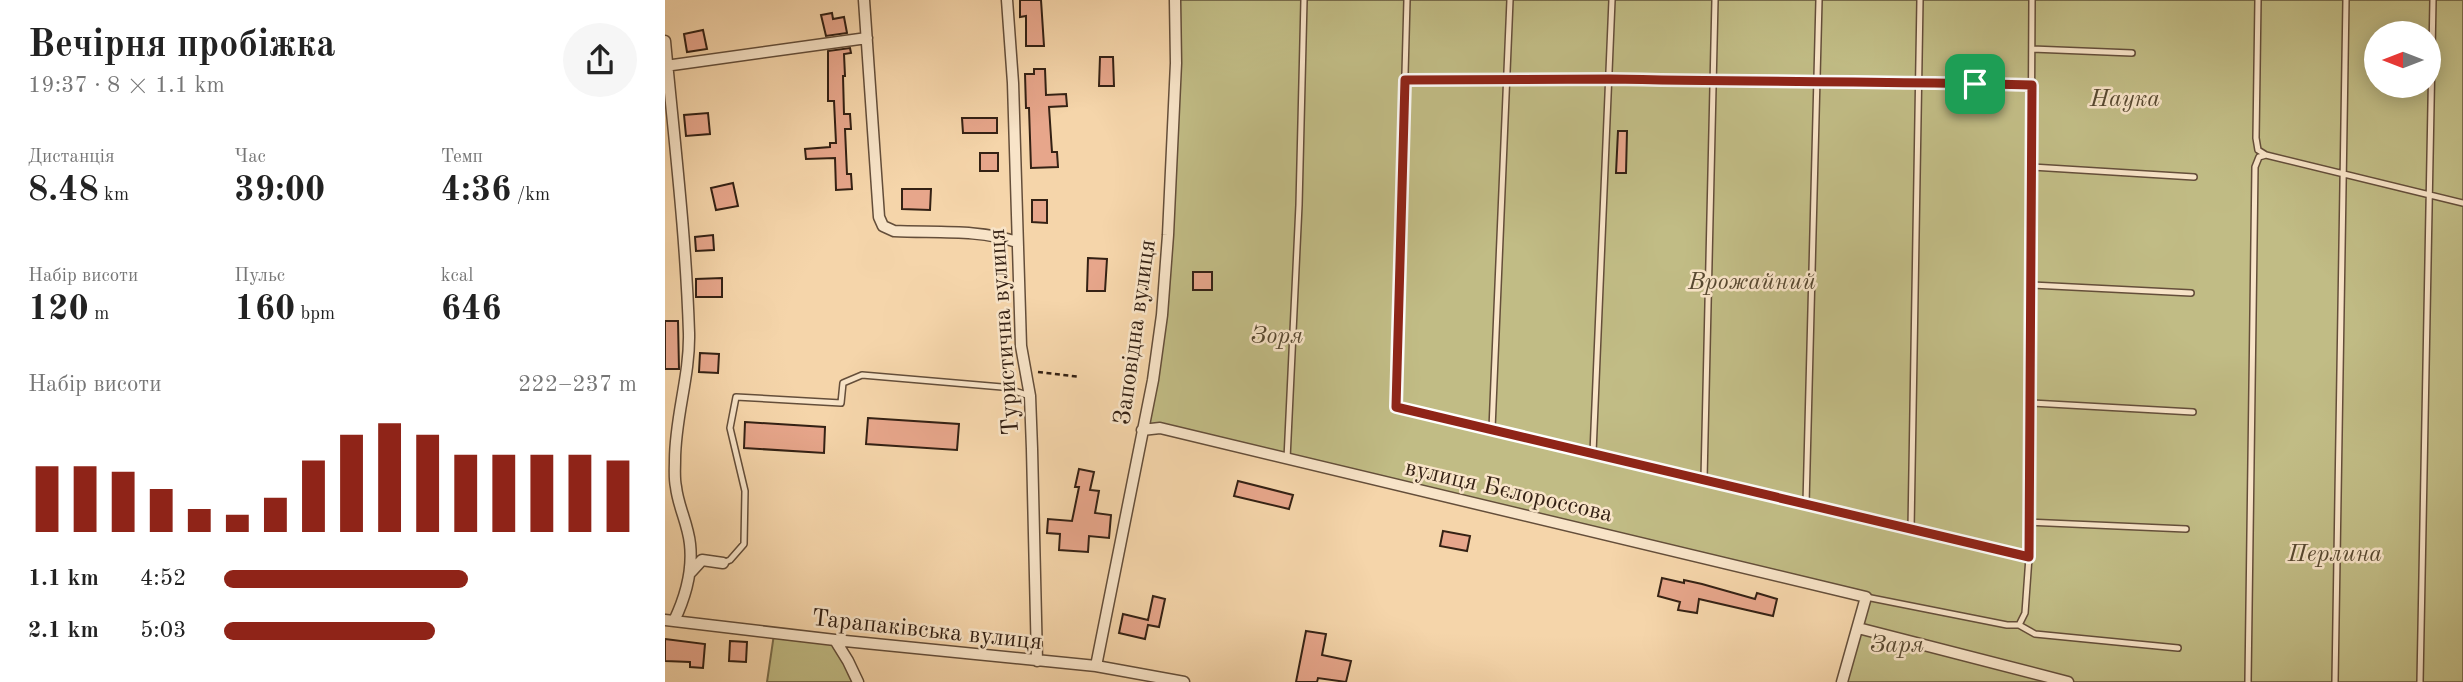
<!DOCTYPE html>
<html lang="uk">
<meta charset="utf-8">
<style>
:root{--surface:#fff;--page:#f6f6f6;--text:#222;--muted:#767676;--accent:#8f2418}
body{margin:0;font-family:"Old Standard TT",serif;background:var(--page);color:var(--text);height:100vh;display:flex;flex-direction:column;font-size:26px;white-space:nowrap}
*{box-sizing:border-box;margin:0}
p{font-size:23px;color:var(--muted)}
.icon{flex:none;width:38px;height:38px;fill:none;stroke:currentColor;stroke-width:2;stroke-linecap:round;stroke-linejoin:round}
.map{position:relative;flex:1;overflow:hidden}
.panel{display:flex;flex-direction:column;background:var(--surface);width:665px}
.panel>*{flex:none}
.needle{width:46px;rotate:270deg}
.buttons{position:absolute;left:1699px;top:21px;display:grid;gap:14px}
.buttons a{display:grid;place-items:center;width:77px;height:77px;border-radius:50%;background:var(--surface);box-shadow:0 4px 18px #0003;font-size:35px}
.pin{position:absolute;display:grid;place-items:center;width:60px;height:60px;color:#fff;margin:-30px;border-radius:14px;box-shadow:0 4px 10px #0006}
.round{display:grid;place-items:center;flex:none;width:74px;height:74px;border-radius:37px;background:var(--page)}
.summary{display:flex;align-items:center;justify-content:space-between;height:119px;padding:0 28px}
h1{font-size:38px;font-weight:600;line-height:52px}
.metrics{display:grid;grid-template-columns:repeat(3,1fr);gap:10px;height:119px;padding:7px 28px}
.metrics div{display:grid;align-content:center}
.metrics b{font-size:35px;font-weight:600}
.metrics small{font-size:19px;font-weight:400}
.metrics p{font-size:19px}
.chart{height:196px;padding:14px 28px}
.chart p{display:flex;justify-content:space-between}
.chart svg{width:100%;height:126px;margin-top:7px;stroke:var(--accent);stroke-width:6}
ul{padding:0 28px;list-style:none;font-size:23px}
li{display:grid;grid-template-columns:112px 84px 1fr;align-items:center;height:52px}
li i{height:18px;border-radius:9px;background:var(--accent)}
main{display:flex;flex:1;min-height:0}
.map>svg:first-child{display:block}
.green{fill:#c1bc85;stroke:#7a6e4c;stroke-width:2;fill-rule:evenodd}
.building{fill:#e7a68b;stroke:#342114;stroke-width:2}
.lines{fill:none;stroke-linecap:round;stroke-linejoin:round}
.service-casing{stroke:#644e3a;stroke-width:8}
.minor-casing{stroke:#644e3a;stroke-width:13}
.path{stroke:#342114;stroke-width:2.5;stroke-dasharray:5 3.5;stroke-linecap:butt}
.service{stroke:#f8e4c8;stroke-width:5}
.minor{stroke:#f8e4c8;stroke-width:10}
.route-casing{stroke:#fff;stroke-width:14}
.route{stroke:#8f2418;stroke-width:9}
.labels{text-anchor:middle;stroke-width:5;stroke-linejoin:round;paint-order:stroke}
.park-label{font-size:24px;font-style:italic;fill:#574830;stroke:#f8e4c8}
.street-label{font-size:24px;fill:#342114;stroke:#f8e4c8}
</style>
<main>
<section class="panel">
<div class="summary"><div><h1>Вечірня пробіжка</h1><p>19:37 · 8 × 1.1 km</p></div><a class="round"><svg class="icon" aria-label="share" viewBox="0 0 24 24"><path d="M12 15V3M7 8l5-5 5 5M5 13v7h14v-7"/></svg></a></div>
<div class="metrics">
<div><p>Дистанція</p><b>8.48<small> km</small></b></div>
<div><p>Час</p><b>39:00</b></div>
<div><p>Темп</p><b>4:36<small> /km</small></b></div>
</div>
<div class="metrics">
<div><p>Набір висоти</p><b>120<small> m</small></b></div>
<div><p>Пульс</p><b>160<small> bpm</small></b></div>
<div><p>kcal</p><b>646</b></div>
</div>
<div class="chart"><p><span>Набір висоти</span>222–237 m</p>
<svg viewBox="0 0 160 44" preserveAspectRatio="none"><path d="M5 44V21M15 44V21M25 44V23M35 44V29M45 44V36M55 44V38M65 44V32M75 44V19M85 44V10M95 44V6M105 44V10M115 44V17M125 44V17M135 44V17M145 44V17M155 44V19"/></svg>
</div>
<ul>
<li><b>1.1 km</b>4:52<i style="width:59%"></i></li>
<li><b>2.1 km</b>5:03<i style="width:51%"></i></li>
</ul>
</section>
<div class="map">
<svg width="1798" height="682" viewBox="0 0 1798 682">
<rect width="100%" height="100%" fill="#f5d5aa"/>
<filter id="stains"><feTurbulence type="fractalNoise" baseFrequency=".00286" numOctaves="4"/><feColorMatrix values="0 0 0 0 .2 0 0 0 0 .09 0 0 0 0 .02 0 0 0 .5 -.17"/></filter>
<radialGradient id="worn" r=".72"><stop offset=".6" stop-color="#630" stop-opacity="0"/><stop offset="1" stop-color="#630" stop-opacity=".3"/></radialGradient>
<path class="green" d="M510,0H1798V682H1180L1205,598L495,428L477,430L497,315ZM1712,33H1764V86H1712Z
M109,634L170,640L193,682H102Z"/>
<path class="building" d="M355,0H376L379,46H361V16L355,17Z
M167,13L168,19L179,17L182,33L161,36L156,15Z
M38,30L42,49L22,52L19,34Z
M185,48L186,53L179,54L180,76H178L179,114H185L186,129H180L182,174H186L187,189L171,190L170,158L141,159L140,149L165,147V143H171L169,101H163V51Z
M435,57H448L449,86H434Z
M369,69H380L381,95L401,94L402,106L384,107L387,152H392L393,167L366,168L364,108H361L360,74H369Z
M43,113L45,134L21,136L19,115Z
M297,118H332V133H298Z
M953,131H962L961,173H951Z
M315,153H333V171H315Z
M68,183L73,206L51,210L46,188Z
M237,189H266L265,210L237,209Z
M367,200H382V223L367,222Z
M48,235L49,250L31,251L30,237Z
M423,258L442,259L440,291H422Z
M528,272H547V290H528Z
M57,278V297H31V279Z
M0,321H13L14,369H0Z
M35,353L54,354L53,373L34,372Z
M203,418L294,424L292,450L201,444Z
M80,422L160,427L159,453L79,448Z
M414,469L429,472L425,490L434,491L430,513L446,515L444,538L424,536L423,552L394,550L395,534L382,533L383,519L407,521L414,487H410Z
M573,481L628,495L624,509L569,496Z
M778,531L805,536L802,551L775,546Z
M997,578L1019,583V580L1037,584L1090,599L1092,593L1112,599L1108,616L1034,599L1032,613L1013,610L1015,602L993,596Z
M488,596L500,599L494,627L483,625L480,639L454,633L458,614L483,620Z
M641,631L661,634L657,655L686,661L681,682L653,678L652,682H631Z
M0,639L40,644L38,668L25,667V662L0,661Z
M65,641L82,642L81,662L64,661Z"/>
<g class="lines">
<defs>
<path id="service" d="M742,0L731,406L1364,557
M1593,0L1591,138L1593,150L1601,155
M1367,49L1467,53
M740,80H1153L1367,85
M1366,167L1529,177
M1366,285L1526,293
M1365,403L1528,412
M827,429L845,0
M928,453L947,0
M622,459L634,205L639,0
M1039,479L1050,0
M1141,504L1154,0
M1364,522L1521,529
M1246,529L1255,0
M58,563L65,560L79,544L80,491L65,428L71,397L176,403L178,383L197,375L337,387L365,396
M1201,597L1342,625H1354L1360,613L1364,557L1367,0
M1354,625L1370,634L1513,648
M1583,682L1590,167L1594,157L1601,155L1798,203
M1670,682L1681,0
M1755,682L1768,0"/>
<path id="minor" d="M199,0L214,217L218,226L229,231C269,233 314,229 352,242
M342,0L348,83L356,346L365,396L367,449L372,661
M0,41C9,138 21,236 24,333C25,376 10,417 10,460C10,469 9,478 11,487C13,506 23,524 25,544C28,571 21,596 9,621
M0,66L202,38
M477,430L495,428L1201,597L1177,682
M26,572L37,560L58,563
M0,620L170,640L431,666L519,682
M1193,628L1403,682
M170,640L183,661L193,682
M431,666L488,380L497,315L503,235L511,63L510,0"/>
</defs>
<use href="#service" class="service-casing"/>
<use href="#minor" class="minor-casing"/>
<path class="path" d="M373,372L415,377"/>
<use href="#service" class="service"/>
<use href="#minor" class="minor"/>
</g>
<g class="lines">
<defs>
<path id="route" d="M945,79C1086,82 1226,81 1367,85L1364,557L731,407L740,80Z"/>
</defs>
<use href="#route" class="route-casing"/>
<use href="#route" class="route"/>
</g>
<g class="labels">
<g class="park-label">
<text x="1460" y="106">Наука</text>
<text x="1087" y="289">Врожайний</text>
<text x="612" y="343">Зоря</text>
<text x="1670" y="561">Перлина</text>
<text x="1232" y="652">Заря</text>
</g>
<g class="street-label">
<text transform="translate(338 332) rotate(-94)" y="8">Туристична вулиця</text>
<text transform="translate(469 332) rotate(-82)" y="8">Заповідна вулиця</text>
<text transform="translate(844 490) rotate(13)" y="8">вулиця Бєлороссова</text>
<text transform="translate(262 629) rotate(6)" y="8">Тарапаківська вулиця</text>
</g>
</g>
<rect width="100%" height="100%" filter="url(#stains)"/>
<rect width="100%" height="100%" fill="url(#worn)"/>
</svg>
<div class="buttons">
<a><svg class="needle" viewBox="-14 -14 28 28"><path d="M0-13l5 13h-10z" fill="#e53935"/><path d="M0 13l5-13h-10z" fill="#767676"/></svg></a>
</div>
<div class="pin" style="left:1310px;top:84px;background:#1e9e55"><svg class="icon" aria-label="arrive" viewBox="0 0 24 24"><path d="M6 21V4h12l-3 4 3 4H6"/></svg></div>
</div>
</main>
